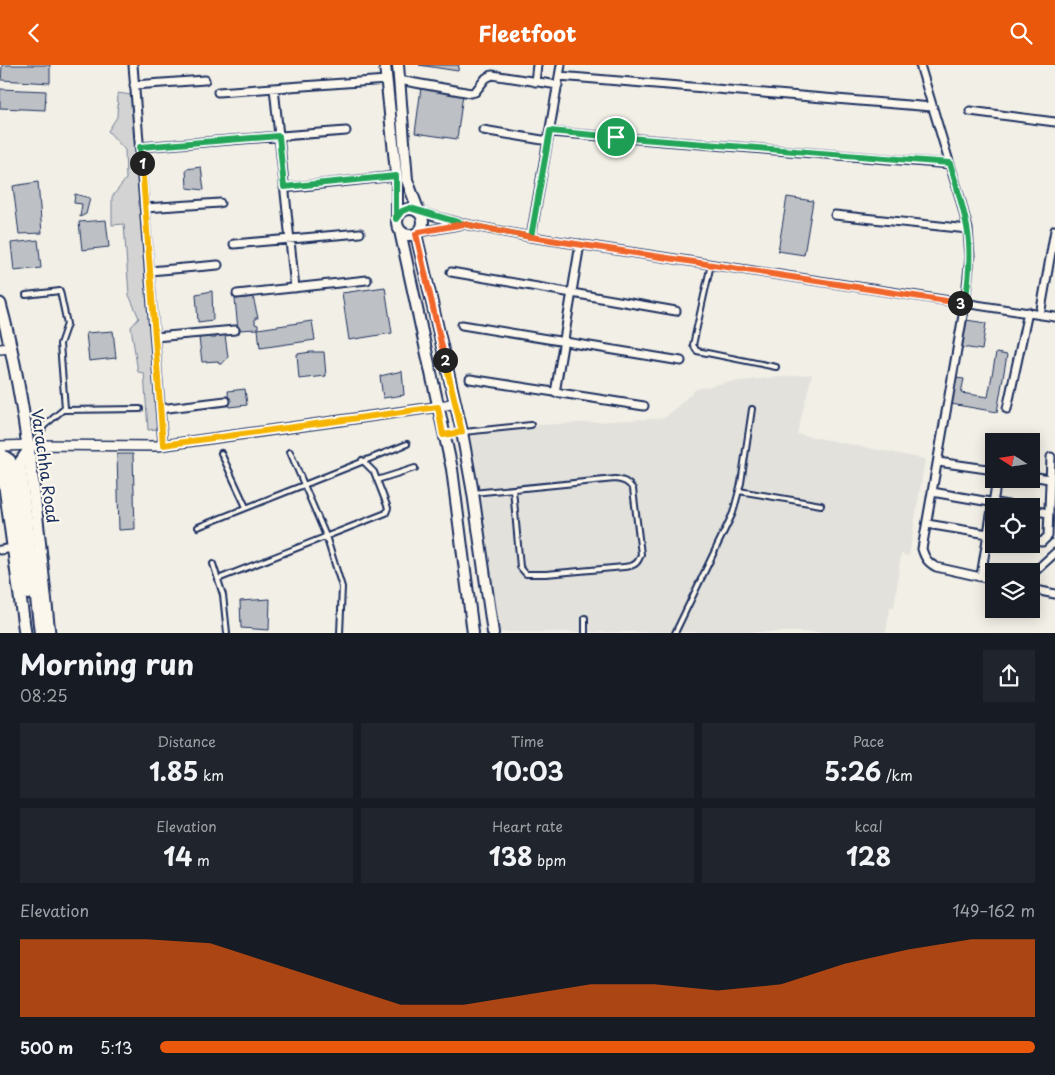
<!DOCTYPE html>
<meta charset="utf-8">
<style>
:root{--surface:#171b24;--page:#20242c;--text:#f1f3f6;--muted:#9ea1a6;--accent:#ea580c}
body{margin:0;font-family:"Playpen Sans",sans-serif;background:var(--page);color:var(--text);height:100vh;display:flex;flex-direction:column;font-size:19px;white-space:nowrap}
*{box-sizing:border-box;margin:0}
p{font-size:16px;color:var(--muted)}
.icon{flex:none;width:28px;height:28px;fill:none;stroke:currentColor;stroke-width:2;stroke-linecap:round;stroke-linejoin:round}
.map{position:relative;height:568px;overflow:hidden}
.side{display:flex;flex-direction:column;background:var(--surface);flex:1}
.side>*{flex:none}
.needle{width:32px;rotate:282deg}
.buttons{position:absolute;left:985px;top:368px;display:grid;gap:10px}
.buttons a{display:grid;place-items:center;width:55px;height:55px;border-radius:0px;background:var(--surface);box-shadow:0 2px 12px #0003;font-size:25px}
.pin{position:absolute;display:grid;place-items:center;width:42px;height:42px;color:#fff;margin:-21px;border:2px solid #fff;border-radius:50%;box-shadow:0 1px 5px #0007}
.km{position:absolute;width:25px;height:25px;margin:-12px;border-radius:50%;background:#222;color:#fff;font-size:14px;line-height:25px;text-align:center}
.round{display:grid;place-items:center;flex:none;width:52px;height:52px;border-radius:0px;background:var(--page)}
.headline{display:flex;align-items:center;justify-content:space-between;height:85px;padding:0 20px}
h1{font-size:28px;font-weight:700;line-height:38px}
.figures{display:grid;grid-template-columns:repeat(3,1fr);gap:8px;height:85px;padding:5px 20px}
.figures div{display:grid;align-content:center;border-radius:0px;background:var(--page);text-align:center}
.figures b{font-size:25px;font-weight:700}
.figures small{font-size:14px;font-weight:400}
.figures p{font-size:14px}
.chart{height:140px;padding:10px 20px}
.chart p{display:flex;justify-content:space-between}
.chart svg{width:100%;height:90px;margin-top:5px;fill:var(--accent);opacity:.7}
ul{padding:0 20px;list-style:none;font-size:16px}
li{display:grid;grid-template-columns:80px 60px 1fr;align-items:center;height:38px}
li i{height:12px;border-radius:6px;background:var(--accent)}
header{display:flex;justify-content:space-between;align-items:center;height:65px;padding:0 20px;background:var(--accent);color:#fff;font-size:22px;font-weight:700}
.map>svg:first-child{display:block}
.built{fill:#e2e1dc}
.green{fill:#d2d3d2;stroke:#768198}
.building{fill:#bdc0c4;stroke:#1b2f5e}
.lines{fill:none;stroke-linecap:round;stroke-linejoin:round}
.service-casing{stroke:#1b2f5e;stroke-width:8}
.minor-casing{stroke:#1b2f5e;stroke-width:11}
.tertiary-casing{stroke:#1b2f5e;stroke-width:12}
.secondary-casing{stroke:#1b2f5e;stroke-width:14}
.primary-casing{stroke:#1b2f5e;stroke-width:15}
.service{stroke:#fbf7ec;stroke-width:4}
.minor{stroke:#fbf7ec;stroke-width:7}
.tertiary{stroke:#fbf7ec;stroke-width:9}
.secondary{stroke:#fbf7ec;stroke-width:10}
.primary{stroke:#fbf7ec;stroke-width:11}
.split-1-casing{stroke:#fff;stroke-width:10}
.split-2-casing{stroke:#fff;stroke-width:10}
.split-3-casing{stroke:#fff;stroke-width:10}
.split-4-casing{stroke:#fff;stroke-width:10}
.split-1{stroke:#22a559;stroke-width:6}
.split-2{stroke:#f5b400;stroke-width:6}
.split-3{stroke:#f0652b;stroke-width:6}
.split-4{stroke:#22a559;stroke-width:6}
.labels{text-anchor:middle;stroke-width:4.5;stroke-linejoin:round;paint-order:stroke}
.street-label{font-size:16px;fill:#1b2f5e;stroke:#fbf7ec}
</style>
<header><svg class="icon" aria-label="back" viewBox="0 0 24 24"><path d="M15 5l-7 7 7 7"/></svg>Fleetfoot<svg class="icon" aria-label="search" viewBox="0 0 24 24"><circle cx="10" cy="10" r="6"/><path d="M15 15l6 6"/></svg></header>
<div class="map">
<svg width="1055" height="568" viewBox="0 0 1055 568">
<rect width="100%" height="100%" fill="#f2efe6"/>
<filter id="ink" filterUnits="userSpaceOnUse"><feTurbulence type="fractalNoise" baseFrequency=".02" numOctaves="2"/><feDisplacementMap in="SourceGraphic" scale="10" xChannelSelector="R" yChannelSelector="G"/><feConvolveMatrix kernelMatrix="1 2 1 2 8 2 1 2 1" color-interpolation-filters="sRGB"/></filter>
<g filter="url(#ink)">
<path class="built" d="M812,309L797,369L925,394L909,491L901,489L894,543H890L886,567H489L470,364L665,353L696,324L729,317Z"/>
<path class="green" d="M118,28L131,30L158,364L148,365L144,308L138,307L131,262L139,253L129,230L124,159L112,160V132L126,114L125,85L108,66L117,52Z"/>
<path class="building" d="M2,0H50V18L1,15Z
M419,0H459L458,6Z
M421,23L463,29L457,74L415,68Z
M0,24L46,26L45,45L0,43Z
M201,102L204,125L187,123L186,104Z
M38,117L42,168L19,169L13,121Z
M75,129L90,133L86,149L80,152L82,139L74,138Z
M787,132L813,136L804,190L778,186Z
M106,155L109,182L82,185L79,157Z
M38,175L41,203L14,206L11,178Z
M385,222L392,268L349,275L342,228Z
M212,226L213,255L198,257L196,229Z
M253,232L258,253H255V259L258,260V264L238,265L235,234Z
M966,255L986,258L982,285L962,282Z
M312,256L315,275L260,283L258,264Z
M113,266L116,293L89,296L86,268Z
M225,270L228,292L222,299H219L218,296L202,297L199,273L210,271V273H216V271Z
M311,287H324L326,311L299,314L297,289Z
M996,288L1007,290L997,347L951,339L956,313L964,314L961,328L988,332Z
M402,306L404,330L383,333L380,311Z
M245,324L247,340L229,342L228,326Z
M117,389H133L135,464L119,465Z
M270,534L269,565L241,563L240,536Z"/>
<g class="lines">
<defs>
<path id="service" d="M711,199L693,280L697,286L776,302
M26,230L60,226L67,259L60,279L65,343L44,361L35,380
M64,345L140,344
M445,369L531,360
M290,387L326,471L342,522L340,568
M221,388L246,442
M377,415L415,403
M739,426L821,440
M473,428L615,414C624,415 628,417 633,424L641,489C638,499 634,501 624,502L546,509H526L520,502L513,424
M198,462L407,379
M213,499L223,530L227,568
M218,514L386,448L388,443L374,407L362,395
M585,553V568
M675,568L733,448L741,418L752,344"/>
<path id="minor" d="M133,0L163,380
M920,0L960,133L968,164L970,192L965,239L922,484C925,493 927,497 936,502L994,515
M559,11L932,42
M399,15L471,28L475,27L486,13L492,10L558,20
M535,17L537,0
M134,20L205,15
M274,23L295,223
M218,27L387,15
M970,46L1055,57
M483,65L548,76
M550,67L950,99
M140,82L346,66
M284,123L396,111
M145,143L220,138
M419,147L464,159L419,167
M835,150L968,164
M464,159L531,172L1055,252
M531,172L561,0
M234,179L360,168
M150,206L218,200
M451,207L676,246
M237,229L367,215
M1040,250L1055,165
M462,260L681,296
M155,272L235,265
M470,314L644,341
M555,328L580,179
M160,344L226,336
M1007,344L1028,247
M938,397L994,405
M1031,411L1049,414
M932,427L1013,441
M1031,445L1048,448
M927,459L994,470
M1031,476L1042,477L1048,471L1051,392
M0,485L14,483
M1031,510L1055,488
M981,511L997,414
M1031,524L1055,529"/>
<path id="tertiary" d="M0,284L11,283
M0,381L35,380L157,381L437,342L455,338"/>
<path id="secondary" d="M385,0L397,117V154
M398,0L407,115L419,147
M397 157a13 13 0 1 1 26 0a13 13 0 1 1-26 0Z
M400,166L452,404L473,568
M416,169L462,367L473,428L493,568
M29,384L20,397L40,568
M0,388L10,395L28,529"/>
<path id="primary" d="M0,239C29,346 37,458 49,568
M0,386L25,568"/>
</defs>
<use href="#service" class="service-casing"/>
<use href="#minor" class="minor-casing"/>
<use href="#tertiary" class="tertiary-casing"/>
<use href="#secondary" class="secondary-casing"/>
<use href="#primary" class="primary-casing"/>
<use href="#service" class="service"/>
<use href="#minor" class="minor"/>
<use href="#tertiary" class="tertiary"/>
<use href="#secondary" class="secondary"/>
<use href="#primary" class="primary"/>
</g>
</g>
<g class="lines" filter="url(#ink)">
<defs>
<path id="split-1" d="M142,98L140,82L279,71L284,122L396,111V154L402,146L410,143L464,159L531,172L550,66L616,72"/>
<path id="split-2" d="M142,98L163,380L438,342L443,370L462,367L445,295"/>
<path id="split-3" d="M445,295L416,169L419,167L464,159L531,172L960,238"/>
<path id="split-4" d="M616,72L950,98C956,119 963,141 967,162C972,187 969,214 965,239L960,238"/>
</defs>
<use href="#split-1" class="split-1-casing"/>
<use href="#split-2" class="split-2-casing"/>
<use href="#split-3" class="split-3-casing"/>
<use href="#split-4" class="split-4-casing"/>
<use href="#split-1" class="split-1"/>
<use href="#split-2" class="split-2"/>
<use href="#split-3" class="split-3"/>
<use href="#split-4" class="split-4"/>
</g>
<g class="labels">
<g class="street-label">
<text transform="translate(45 401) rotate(82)" y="6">Varachha Road</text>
</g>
</g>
</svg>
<div class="buttons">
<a><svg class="needle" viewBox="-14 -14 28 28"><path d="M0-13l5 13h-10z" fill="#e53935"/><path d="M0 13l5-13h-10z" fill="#9ea1a6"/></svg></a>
<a><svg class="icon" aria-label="locate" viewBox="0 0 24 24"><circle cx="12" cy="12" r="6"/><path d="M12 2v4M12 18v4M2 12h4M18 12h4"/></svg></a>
<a><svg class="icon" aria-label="layers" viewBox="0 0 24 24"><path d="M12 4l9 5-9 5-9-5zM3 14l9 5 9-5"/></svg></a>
</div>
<div class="pin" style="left:616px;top:72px;background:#1e9e55"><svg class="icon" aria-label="arrive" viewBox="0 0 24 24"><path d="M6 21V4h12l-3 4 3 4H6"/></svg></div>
<b class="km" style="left:142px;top:98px">1</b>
<b class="km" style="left:445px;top:295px">2</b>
<b class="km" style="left:960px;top:238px">3</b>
</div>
<section class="side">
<div class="headline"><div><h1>Morning run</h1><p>08:25</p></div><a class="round"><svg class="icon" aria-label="share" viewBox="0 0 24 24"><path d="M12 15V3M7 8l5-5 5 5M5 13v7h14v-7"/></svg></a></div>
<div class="figures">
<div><p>Distance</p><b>1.85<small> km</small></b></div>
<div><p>Time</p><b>10:03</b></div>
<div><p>Pace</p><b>5:26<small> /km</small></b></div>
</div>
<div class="figures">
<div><p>Elevation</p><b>14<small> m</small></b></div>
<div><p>Heart rate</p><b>138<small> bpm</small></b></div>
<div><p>kcal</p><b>128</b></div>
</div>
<div class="chart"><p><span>Elevation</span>149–162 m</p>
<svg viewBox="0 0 160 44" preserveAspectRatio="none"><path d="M0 44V6L10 6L20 6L30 8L40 18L50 28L60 38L70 38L80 33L90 28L100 28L110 31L120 28L130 18L140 11L150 6L160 6V44z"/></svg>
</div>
<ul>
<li><b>500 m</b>5:13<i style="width:100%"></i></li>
</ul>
</section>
